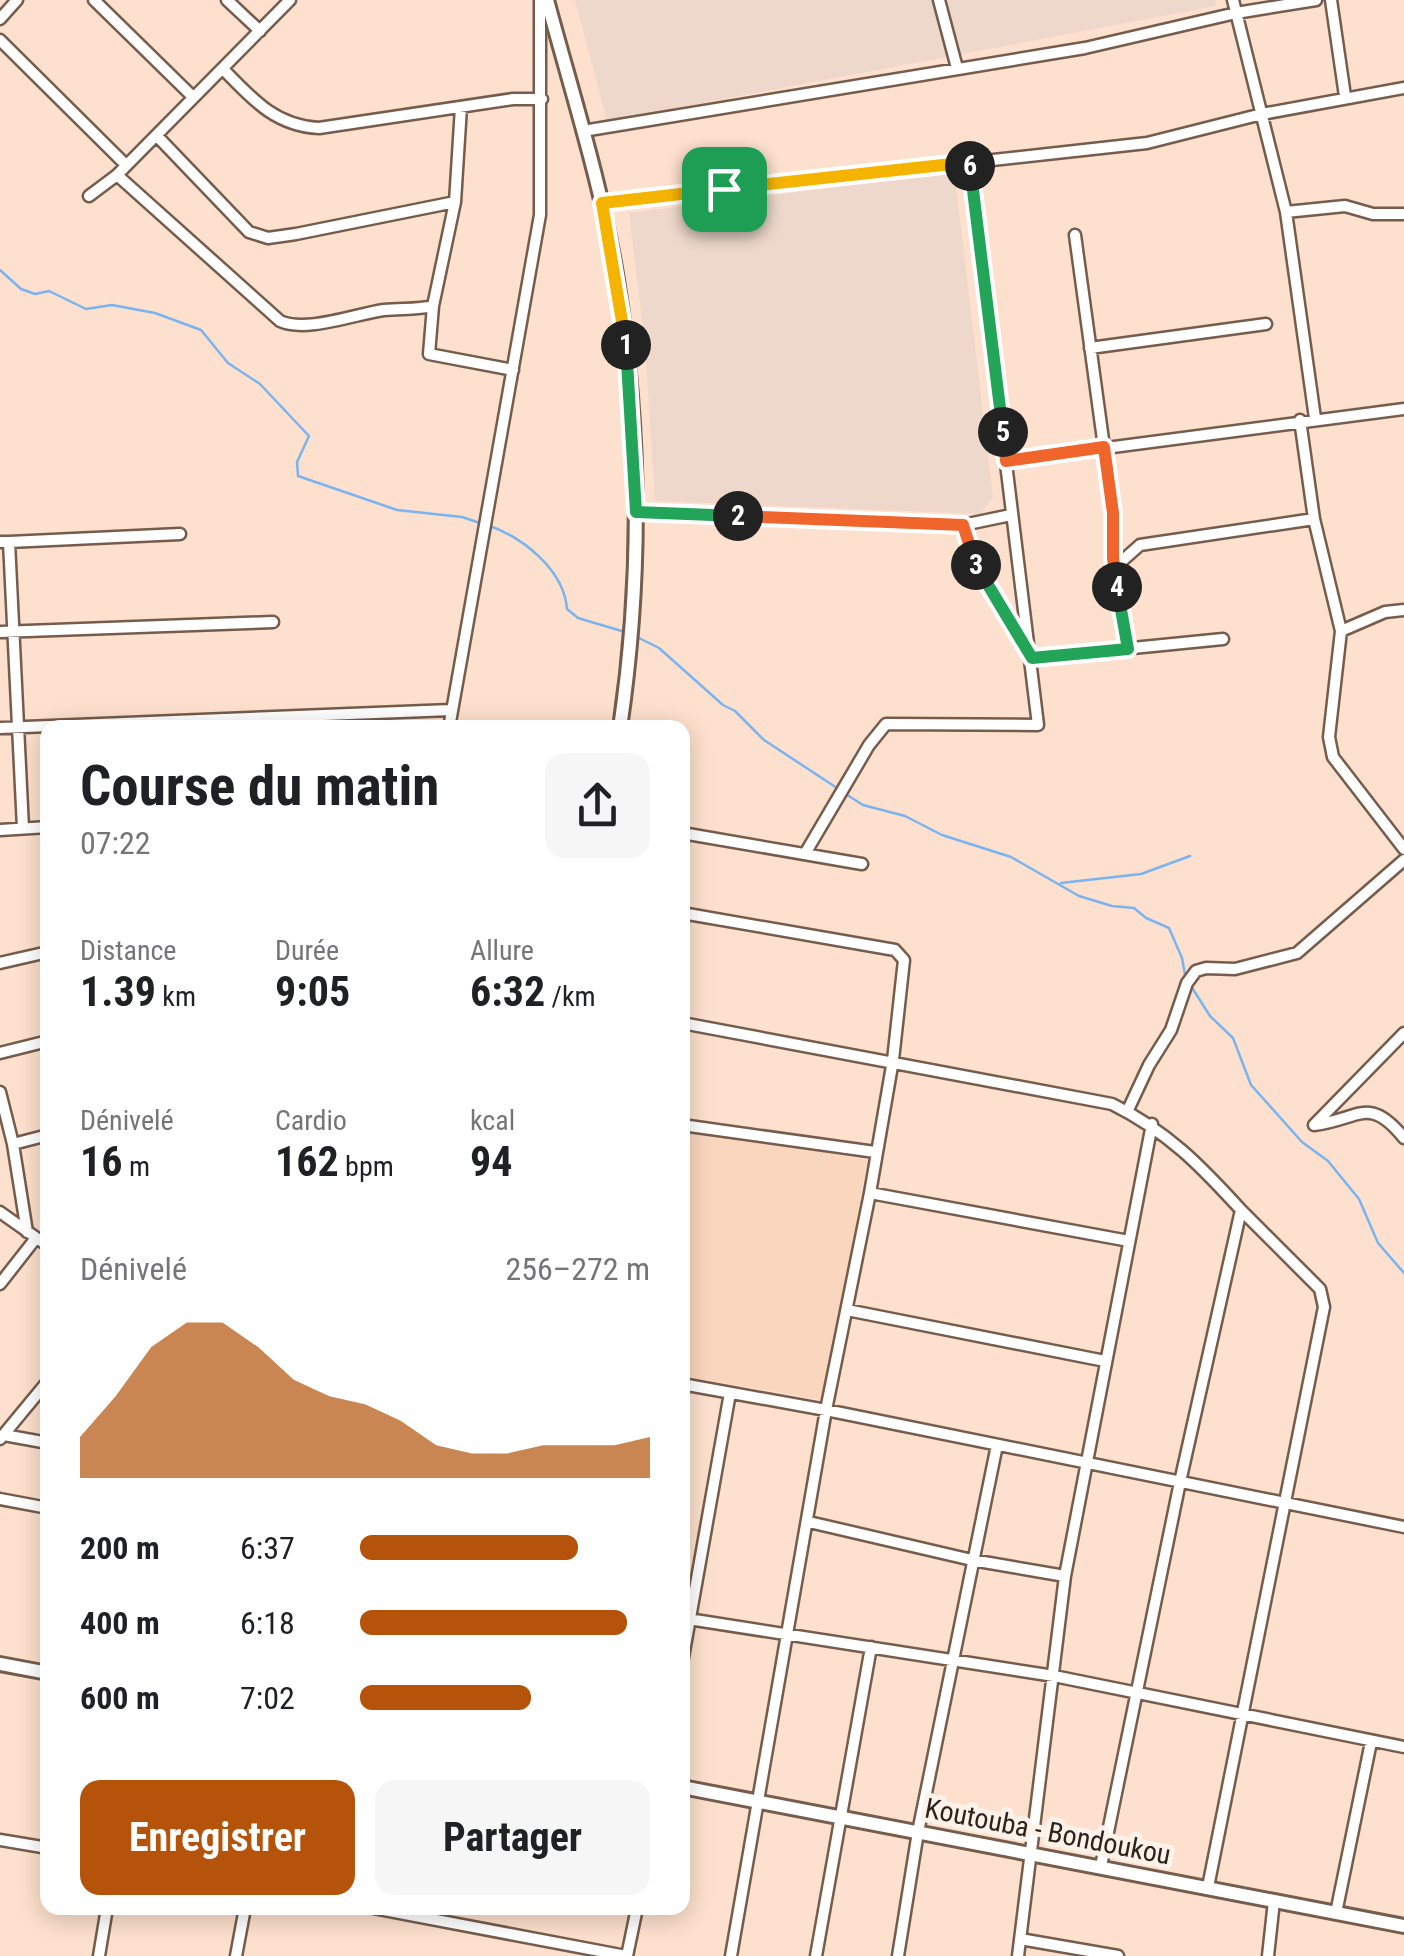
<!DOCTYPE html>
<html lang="fr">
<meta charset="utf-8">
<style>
:root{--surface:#fff;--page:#f6f6f6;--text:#202124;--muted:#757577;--accent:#b45309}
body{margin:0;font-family:"Roboto Condensed",sans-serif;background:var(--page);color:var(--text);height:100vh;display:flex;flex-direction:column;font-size:38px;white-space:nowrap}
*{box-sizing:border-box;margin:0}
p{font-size:32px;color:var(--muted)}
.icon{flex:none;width:55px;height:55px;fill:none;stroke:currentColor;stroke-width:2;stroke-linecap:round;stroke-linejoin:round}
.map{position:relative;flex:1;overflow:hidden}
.panel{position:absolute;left:40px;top:720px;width:650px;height:1195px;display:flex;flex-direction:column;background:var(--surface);border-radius:20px;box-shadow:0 5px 25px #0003}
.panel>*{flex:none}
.pin{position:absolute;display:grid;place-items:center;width:85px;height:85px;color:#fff;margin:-42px;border-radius:20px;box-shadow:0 5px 15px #0006}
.km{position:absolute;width:50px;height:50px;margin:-25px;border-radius:50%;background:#222;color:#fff;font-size:28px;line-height:50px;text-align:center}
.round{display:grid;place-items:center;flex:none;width:105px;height:105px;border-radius:20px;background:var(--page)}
.summary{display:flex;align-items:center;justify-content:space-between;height:170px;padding:0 40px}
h1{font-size:55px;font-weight:700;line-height:75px}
.metrics{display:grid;grid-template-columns:repeat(3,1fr);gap:15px;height:170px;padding:10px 40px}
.metrics div{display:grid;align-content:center}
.metrics b{font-size:42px;font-weight:700}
.metrics small{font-size:28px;font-weight:400}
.metrics p{font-size:28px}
.chart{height:280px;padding:20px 40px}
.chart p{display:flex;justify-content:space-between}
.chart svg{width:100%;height:180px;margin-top:10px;fill:var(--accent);opacity:.7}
.cta{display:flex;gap:20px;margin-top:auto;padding:20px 40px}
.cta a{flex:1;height:115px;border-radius:20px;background:var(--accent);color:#fff;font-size:40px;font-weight:700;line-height:115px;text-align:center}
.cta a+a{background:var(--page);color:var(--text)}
ul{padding:0 40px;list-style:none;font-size:32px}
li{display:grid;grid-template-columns:160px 120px 1fr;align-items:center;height:75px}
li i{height:25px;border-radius:12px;background:var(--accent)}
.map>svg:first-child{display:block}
.built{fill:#fad6be}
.industrial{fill:#eed8cb}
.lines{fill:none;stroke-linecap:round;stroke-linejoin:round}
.stream{stroke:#79b4f1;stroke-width:2.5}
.minor-casing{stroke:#755c4c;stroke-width:15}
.major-casing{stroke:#755c4c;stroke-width:18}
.minor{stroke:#fff;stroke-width:10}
.major{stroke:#fff;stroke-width:12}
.split-1-casing{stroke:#fff;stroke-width:20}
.split-2-casing{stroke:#fff;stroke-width:20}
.split-3-casing{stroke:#fff;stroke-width:20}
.split-4-casing{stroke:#fff;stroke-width:20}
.split-5-casing{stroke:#fff;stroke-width:20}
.split-6-casing{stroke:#fff;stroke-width:20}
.split-7-casing{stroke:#fff;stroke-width:20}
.split-1{stroke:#f5b400;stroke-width:12}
.split-2{stroke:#22a559;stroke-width:12}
.split-3{stroke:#f0652b;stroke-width:12}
.split-4{stroke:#22a559;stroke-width:12}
.split-5{stroke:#f0652b;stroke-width:12}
.split-6{stroke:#22a559;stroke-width:12}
.split-7{stroke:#f5b400;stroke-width:12}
.labels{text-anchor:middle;stroke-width:10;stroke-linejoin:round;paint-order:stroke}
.street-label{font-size:28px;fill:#2d231c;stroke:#fdf2ea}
</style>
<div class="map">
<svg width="1404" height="1956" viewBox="0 0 1404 1956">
<rect width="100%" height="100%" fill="#fde0cd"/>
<path class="built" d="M682,1128L867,1160L824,1400L683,1376Z"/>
<path class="industrial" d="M575,0H1215L1216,6L607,121Z
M950,173L955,178L993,497L981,514L655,501L645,345L629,213Z"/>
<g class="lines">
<path class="stream" d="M0,270L21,289L35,294L49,291L86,309L112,305L155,313L201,330L228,363L260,384L309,436L297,462L298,476L397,510L462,517L480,523
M487,525C523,537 564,570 567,609L578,618L625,632
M637,637L659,648L723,705L735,711L764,740L837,788
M844,793L863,805L905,816L942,835L1011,857L1079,896L1112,906L1134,908L1146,918L1169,928L1182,958L1186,980
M1061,883L1141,874L1190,856
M1191,986L1210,1016L1233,1038L1251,1085L1302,1142L1328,1161L1359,1199L1378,1243L1404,1273"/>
<defs>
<path id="minor" d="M94,0L193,97
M227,0L260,31
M939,0L957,68
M1233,0L1286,212L1315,418
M1331,0L1345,96
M0,19L17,0
M0,40L126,165
M224,70C253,100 276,126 319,128L513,99H542
M583,131L1085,48L1236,13L1316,0
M157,136L249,232L268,238L296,234L455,202
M117,175L280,321C306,333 355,314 384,310C401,308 416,310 433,306L429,354L513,370
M89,196L117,175L290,0
M602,203L1147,143L1262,114L1404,88
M1286,212L1345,206L1373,214H1404
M1075,235L1113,513V559L1128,649
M433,306L455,202L461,107
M1090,348L1266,324
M1300,420L1314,519L1341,631L1329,737L1333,757L1404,849
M1006,461L1404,409
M636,511L963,525L1011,515
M963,525L985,583L1032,658L1223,639
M0,542H9L23,828
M9,542L180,534
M1114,568L1140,545L1314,519
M1341,631L1385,612L1404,610
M0,632L273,622
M0,728L451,710
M449,728L540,215V0
M0,830L48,827
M682,833L862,864
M806,852L869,745L886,724L1038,725L969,161
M682,913L895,950L904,960L893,1060L870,1193L826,1410L731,1956
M0,963L48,952
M682,1023L1112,1104C1168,1132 1199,1164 1241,1210L1180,1482L1101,1866
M0,1053L48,1041
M0,1092L13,1144L27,1232
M1127,1112L1149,1065L1171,1030L1187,983L1196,971L1206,968L1235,969L1297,953L1404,860
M682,1125L875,1152
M1314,1125L1404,1033
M1314,1125C1359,1120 1368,1094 1404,1138
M13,1144L48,1135
M870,1193L1129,1241
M0,1212L48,1246
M0,1284L36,1238
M847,1310L1105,1361
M682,1384L826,1410L1404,1527
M4,1435L48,1443
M0,1439L48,1381
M0,1499L48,1508
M809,1522L972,1560L1065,1576
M682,1618L1054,1676L1404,1747
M682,1663L730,1393
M0,1840L48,1848
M1208,1887L1324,1307L1320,1289L1241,1210
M373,1908L626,1956
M1336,1913L1371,1742
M1020,1939L1118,1956
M99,1956L107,1908
M236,1956L245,1908
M627,1956L637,1908
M816,1956L871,1647
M898,1956L918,1832L997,1445
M1018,1956L1065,1576L1152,1124
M1268,1956L1274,1901"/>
<path id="major" d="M547,0C572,93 602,186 617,280C641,429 642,579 620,728
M0,1664L48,1673
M682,1787L1404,1926"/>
</defs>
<use href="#minor" class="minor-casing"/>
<use href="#major" class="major-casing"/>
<use href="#minor" class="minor"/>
<use href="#major" class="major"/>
</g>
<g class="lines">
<defs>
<path id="split-1" d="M626,345L602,203L724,189"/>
<path id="split-2" d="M626,345L636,512L738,516"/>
<path id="split-3" d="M738,516L963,525L976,565"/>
<path id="split-4" d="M976,565L1032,658L1128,649L1117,587"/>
<path id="split-5" d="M1003,432L1006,461L1104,447L1113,513V558L1117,587"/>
<path id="split-6" d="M970,166L1003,432"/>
<path id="split-7" d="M724,189L970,162V166"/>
</defs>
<use href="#split-1" class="split-1-casing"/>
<use href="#split-2" class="split-2-casing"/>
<use href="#split-3" class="split-3-casing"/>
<use href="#split-4" class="split-4-casing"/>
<use href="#split-5" class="split-5-casing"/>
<use href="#split-6" class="split-6-casing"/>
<use href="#split-7" class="split-7-casing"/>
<use href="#split-1" class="split-1"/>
<use href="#split-2" class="split-2"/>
<use href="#split-3" class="split-3"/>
<use href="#split-4" class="split-4"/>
<use href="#split-5" class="split-5"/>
<use href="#split-6" class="split-6"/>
<use href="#split-7" class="split-7"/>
</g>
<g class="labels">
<g class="street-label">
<text transform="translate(1048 1831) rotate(11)" y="10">Koutouba - Bondoukou</text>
</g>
</g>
</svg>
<div class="pin" style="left:724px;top:189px;background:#1e9e55"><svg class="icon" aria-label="arrive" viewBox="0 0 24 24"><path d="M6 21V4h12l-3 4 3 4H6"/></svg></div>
<b class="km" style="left:626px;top:345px">1</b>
<b class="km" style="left:738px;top:516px">2</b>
<b class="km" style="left:976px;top:565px">3</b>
<b class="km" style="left:1117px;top:587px">4</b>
<b class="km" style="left:1003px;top:432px">5</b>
<b class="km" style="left:970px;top:166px">6</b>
<section class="panel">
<div class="summary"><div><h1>Course du matin</h1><p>07:22</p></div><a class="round"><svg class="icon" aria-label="share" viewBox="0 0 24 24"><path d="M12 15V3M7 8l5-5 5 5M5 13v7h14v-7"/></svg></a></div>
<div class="metrics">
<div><p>Distance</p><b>1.39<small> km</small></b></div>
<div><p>Durée</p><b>9:05</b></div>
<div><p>Allure</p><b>6:32<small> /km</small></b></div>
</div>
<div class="metrics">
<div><p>Dénivelé</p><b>16<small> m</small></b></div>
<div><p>Cardio</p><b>162<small> bpm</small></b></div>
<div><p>kcal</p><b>94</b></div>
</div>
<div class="chart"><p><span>Dénivelé</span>256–272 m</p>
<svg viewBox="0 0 160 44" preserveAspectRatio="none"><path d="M0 44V34L10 24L20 12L30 6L40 6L50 12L60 20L70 24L80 26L90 30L100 36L110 38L120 38L130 36L140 36L150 36L160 34V44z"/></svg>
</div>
<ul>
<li><b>200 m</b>6:37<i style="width:75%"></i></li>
<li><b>400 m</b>6:18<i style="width:92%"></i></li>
<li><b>600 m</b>7:02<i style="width:59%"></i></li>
</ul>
<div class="cta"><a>Enregistrer</a><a>Partager</a></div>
</section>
</div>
